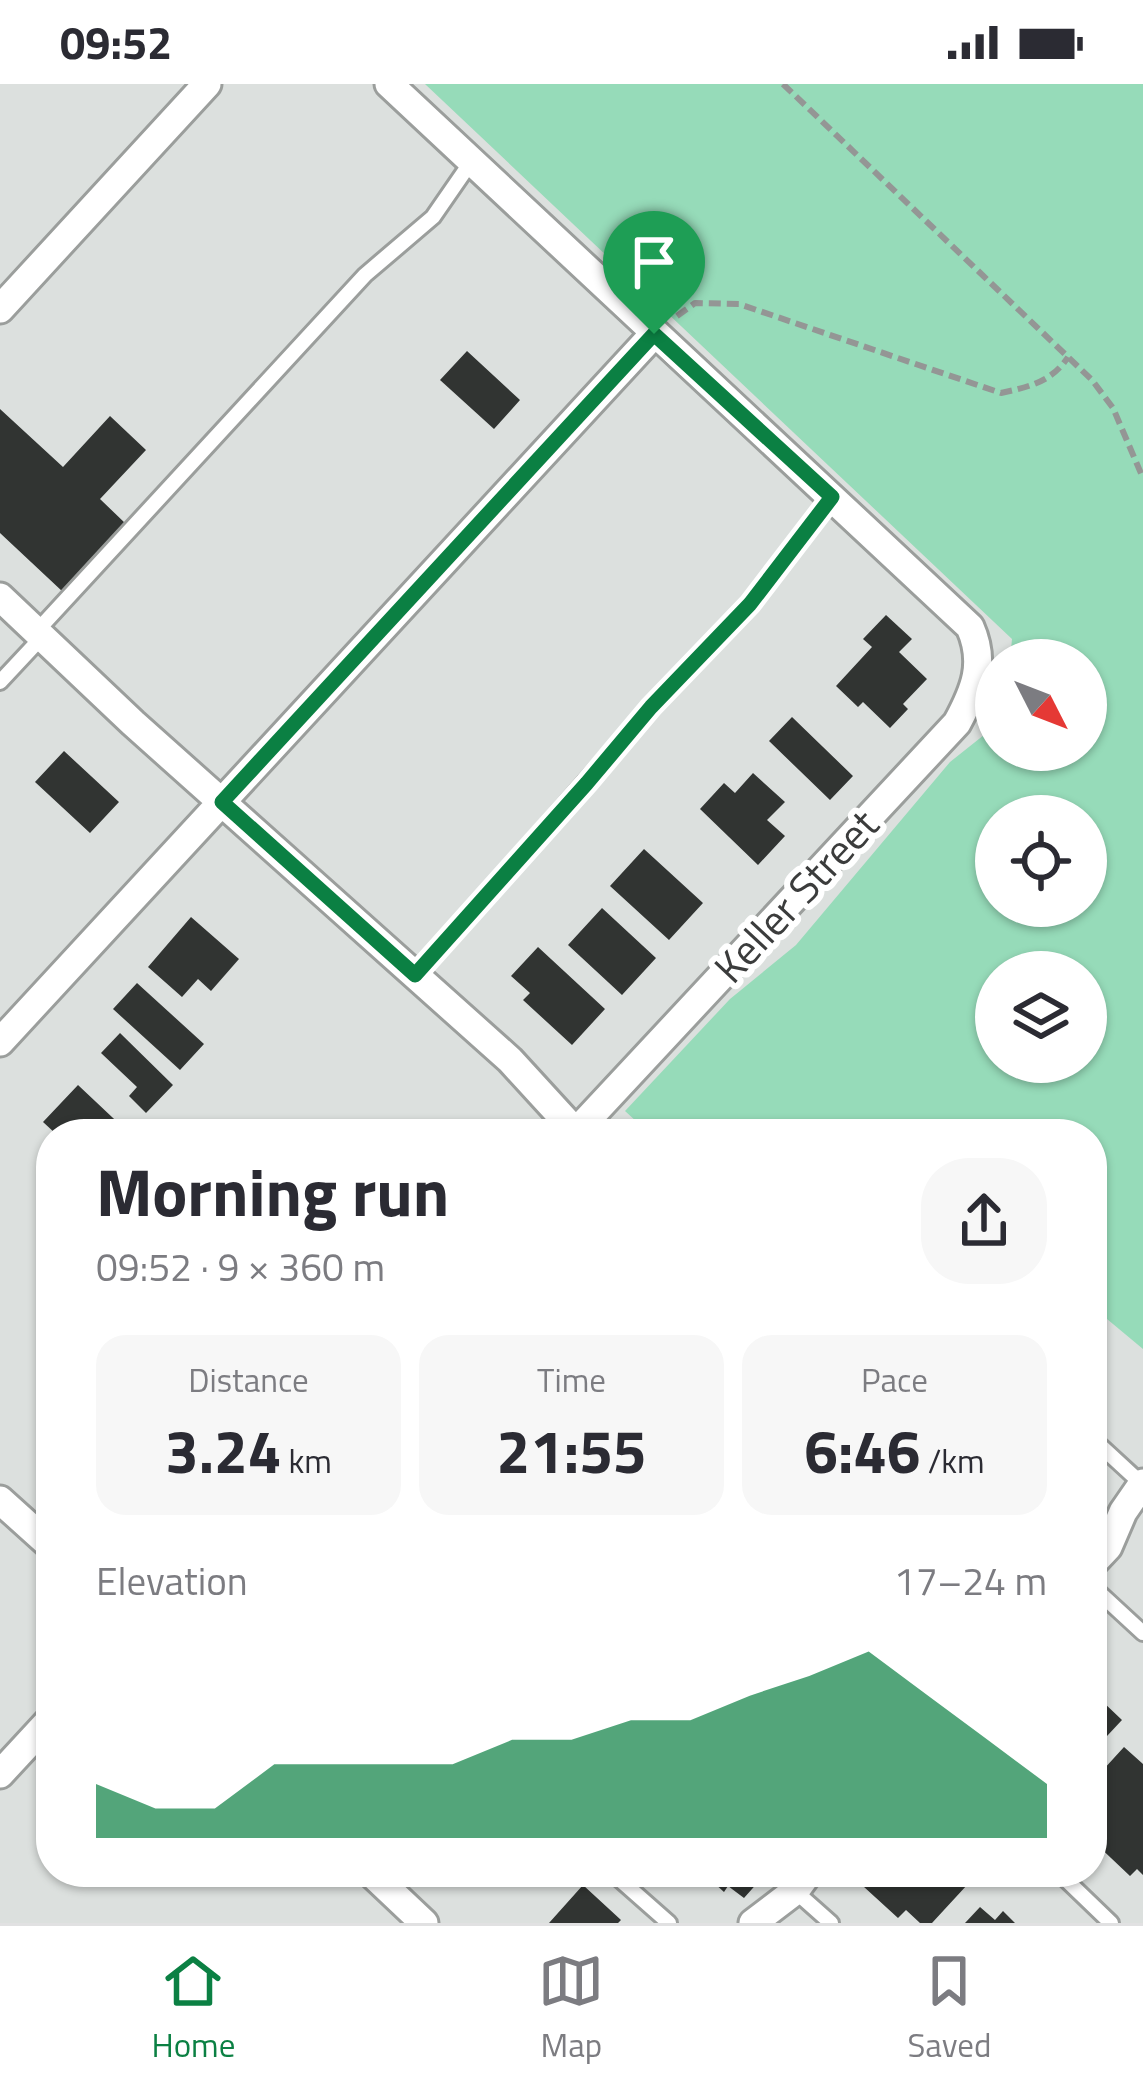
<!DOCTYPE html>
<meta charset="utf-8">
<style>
:root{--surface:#fff;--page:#f7f7f7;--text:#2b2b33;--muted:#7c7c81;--line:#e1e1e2;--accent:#0b8043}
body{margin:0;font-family:"Titillium Web",sans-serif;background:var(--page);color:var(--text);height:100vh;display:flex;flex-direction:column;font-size:45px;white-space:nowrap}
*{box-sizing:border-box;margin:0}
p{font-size:39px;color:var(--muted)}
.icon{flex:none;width:66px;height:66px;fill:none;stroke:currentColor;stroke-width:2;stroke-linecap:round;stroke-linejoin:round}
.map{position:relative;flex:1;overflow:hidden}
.drawer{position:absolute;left:36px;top:1035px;width:1071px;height:768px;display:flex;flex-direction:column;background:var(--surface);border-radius:48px;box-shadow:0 3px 9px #0004}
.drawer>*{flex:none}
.needle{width:78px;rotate:132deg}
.fabs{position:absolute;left:975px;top:555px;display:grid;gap:24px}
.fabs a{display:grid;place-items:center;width:132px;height:132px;border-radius:50%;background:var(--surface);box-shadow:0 3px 9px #0004;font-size:60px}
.pin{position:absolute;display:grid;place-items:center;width:102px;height:102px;color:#fff;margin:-123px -51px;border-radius:50% 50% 50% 0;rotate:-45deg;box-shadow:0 0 12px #0007}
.pin .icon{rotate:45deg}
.round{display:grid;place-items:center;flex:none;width:126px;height:126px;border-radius:48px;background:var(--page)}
.summary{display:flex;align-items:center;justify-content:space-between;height:204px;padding:0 60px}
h1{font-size:66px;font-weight:700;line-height:90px}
.figures{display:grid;grid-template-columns:repeat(3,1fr);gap:18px;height:204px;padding:12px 60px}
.figures div{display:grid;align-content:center;border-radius:30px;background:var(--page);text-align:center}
.figures b{font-size:60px;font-weight:700}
.figures small{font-size:33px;font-weight:400}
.figures p{font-size:33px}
.chart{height:336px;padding:24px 60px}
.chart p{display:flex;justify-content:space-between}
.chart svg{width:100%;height:216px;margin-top:12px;fill:var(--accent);opacity:.7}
.status{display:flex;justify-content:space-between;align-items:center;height:84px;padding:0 60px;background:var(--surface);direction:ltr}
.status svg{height:33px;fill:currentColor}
.tabs{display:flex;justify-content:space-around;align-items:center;height:168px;border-top:3px solid var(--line);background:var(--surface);font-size:33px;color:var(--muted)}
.tabs a{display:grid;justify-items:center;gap:6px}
.tabs .current{color:var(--accent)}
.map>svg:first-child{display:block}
.green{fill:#96dbb9;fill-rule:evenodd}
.building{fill:#313432}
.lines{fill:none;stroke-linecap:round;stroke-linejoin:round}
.service-casing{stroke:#9b9e9c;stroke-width:20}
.minor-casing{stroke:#9b9e9c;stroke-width:33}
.path{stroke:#949695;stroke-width:6;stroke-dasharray:12 6;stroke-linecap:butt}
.service{stroke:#fff;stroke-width:14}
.minor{stroke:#fff;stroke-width:27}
.route-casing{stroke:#fff;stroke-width:24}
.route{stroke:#0b8043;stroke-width:15}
.labels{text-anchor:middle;stroke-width:12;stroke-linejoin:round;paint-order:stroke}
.street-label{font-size:42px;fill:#3b3c3c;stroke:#fff}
</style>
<div class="status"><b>09:52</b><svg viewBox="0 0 49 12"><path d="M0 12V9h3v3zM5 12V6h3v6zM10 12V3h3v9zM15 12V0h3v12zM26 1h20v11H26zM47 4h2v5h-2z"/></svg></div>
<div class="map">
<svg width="1143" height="1839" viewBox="0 0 1143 1839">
<rect width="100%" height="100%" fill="#dce0de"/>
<path class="green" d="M425,0H1143V1265L1107,1235L1092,1250V1050H650L625,1027L730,915L796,861L950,678L989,647L996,629V666H1086V576H1010L1012,555ZM996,732H1086V822H996ZM1086,888V978H996V888Z"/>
<path class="building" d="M467,267L520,316L494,345L440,296Z
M0,325L63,383L110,332L146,366L100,415L126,440L63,508L0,449Z
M886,531L912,555L899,568L927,595L903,620L908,625L890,644L863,618L858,623L836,602L872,563L863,555Z
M792,633L853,692L830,716L769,657Z
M64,667L119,718L90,749L35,698Z
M753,689L785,718L767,736L785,752L758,781L700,725L724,699L735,709Z
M644,765L703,819L669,856L610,802Z
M602,824L656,874L622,911L568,861Z
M191,833L239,875L211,907L198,895L182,913L148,883Z
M538,863L605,925L572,961L523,916L530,909L511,892Z
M137,899L204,960L180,986L113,925Z
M120,949L173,1001L146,1029L129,1012L137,1003L101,969Z
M78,1001L130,1050H56L43,1038Z
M1092,1598L1106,1611L1102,1617L1122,1636L1092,1668Z
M1124,1663L1143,1680V1791L1137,1785L1130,1792L1092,1756V1698Z
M702,1788H767L744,1814L728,1802L724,1808Z
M856,1788H979L932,1839H920L906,1826L898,1834L852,1792Z
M583,1801L621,1836L618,1839H549Z
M980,1823L995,1836L1003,1827L1015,1839H965Z"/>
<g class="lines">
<defs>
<path id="service" d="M36,548L365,191L433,133L471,78
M0,598L42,553
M415,891L651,623L750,520L832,413
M1092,1354L1142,1400
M1092,1502L1143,1549
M1058,1788L1111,1839
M618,1794L669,1839
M795,1807L831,1839"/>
<path id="minor" d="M389,0L970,543C986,579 975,606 957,639L574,1050
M0,225L207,0
M0,513L133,639L510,976L575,1047
M0,958L654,250
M0,1416L51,1462
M1092,1480L1108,1463L1123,1428L1143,1399
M0,1690L51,1635
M370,1788L424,1839
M753,1839L795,1807L809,1788"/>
</defs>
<use href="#service" class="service-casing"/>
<use href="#minor" class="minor-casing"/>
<path class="path" d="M783,0L1092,296L1113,324L1143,394
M677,232L695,219L739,220L1001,309C1028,303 1052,298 1068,273"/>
<use href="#service" class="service"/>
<use href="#minor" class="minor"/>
</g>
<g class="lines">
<defs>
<path id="route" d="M654,250L832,413L750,520L651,623L587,699L415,891L222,718Z"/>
</defs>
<use href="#route" class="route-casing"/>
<use href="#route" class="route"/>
</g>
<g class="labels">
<g class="street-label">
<text transform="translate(796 812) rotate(-47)" y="15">Keller Street</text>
</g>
</g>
</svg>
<div class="fabs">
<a><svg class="needle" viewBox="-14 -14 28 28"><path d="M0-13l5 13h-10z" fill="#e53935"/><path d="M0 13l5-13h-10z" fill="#7c7c81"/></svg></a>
<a><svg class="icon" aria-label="locate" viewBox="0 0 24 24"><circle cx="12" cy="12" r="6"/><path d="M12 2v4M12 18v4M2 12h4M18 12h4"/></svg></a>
<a><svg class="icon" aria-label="layers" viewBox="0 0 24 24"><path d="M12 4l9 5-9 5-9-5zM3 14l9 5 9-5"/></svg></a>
</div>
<div class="pin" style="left:654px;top:250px;background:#1e9e55"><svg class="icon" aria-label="arrive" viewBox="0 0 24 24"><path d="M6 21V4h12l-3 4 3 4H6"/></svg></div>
<section class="drawer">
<div class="summary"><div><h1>Morning run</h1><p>09:52 · 9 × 360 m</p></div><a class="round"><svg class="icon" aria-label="share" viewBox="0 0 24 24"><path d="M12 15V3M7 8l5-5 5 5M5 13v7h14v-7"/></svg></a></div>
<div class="figures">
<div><p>Distance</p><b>3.24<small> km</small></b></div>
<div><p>Time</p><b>21:55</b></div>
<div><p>Pace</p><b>6:46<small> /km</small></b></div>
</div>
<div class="chart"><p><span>Elevation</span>17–24 m</p>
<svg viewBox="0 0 160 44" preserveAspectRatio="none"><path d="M0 44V33L10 38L20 38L30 29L40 29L50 29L60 29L70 24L80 24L90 20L100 20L110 15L120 11L130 6L140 15L150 24L160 33V44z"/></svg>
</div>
</section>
</div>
<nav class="tabs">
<a class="current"><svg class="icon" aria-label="home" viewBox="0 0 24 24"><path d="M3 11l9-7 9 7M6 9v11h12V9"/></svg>Home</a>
<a><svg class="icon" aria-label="map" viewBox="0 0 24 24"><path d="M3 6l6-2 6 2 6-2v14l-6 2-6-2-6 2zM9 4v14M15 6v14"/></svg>Map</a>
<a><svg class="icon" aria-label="saved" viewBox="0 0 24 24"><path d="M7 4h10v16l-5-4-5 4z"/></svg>Saved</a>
</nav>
